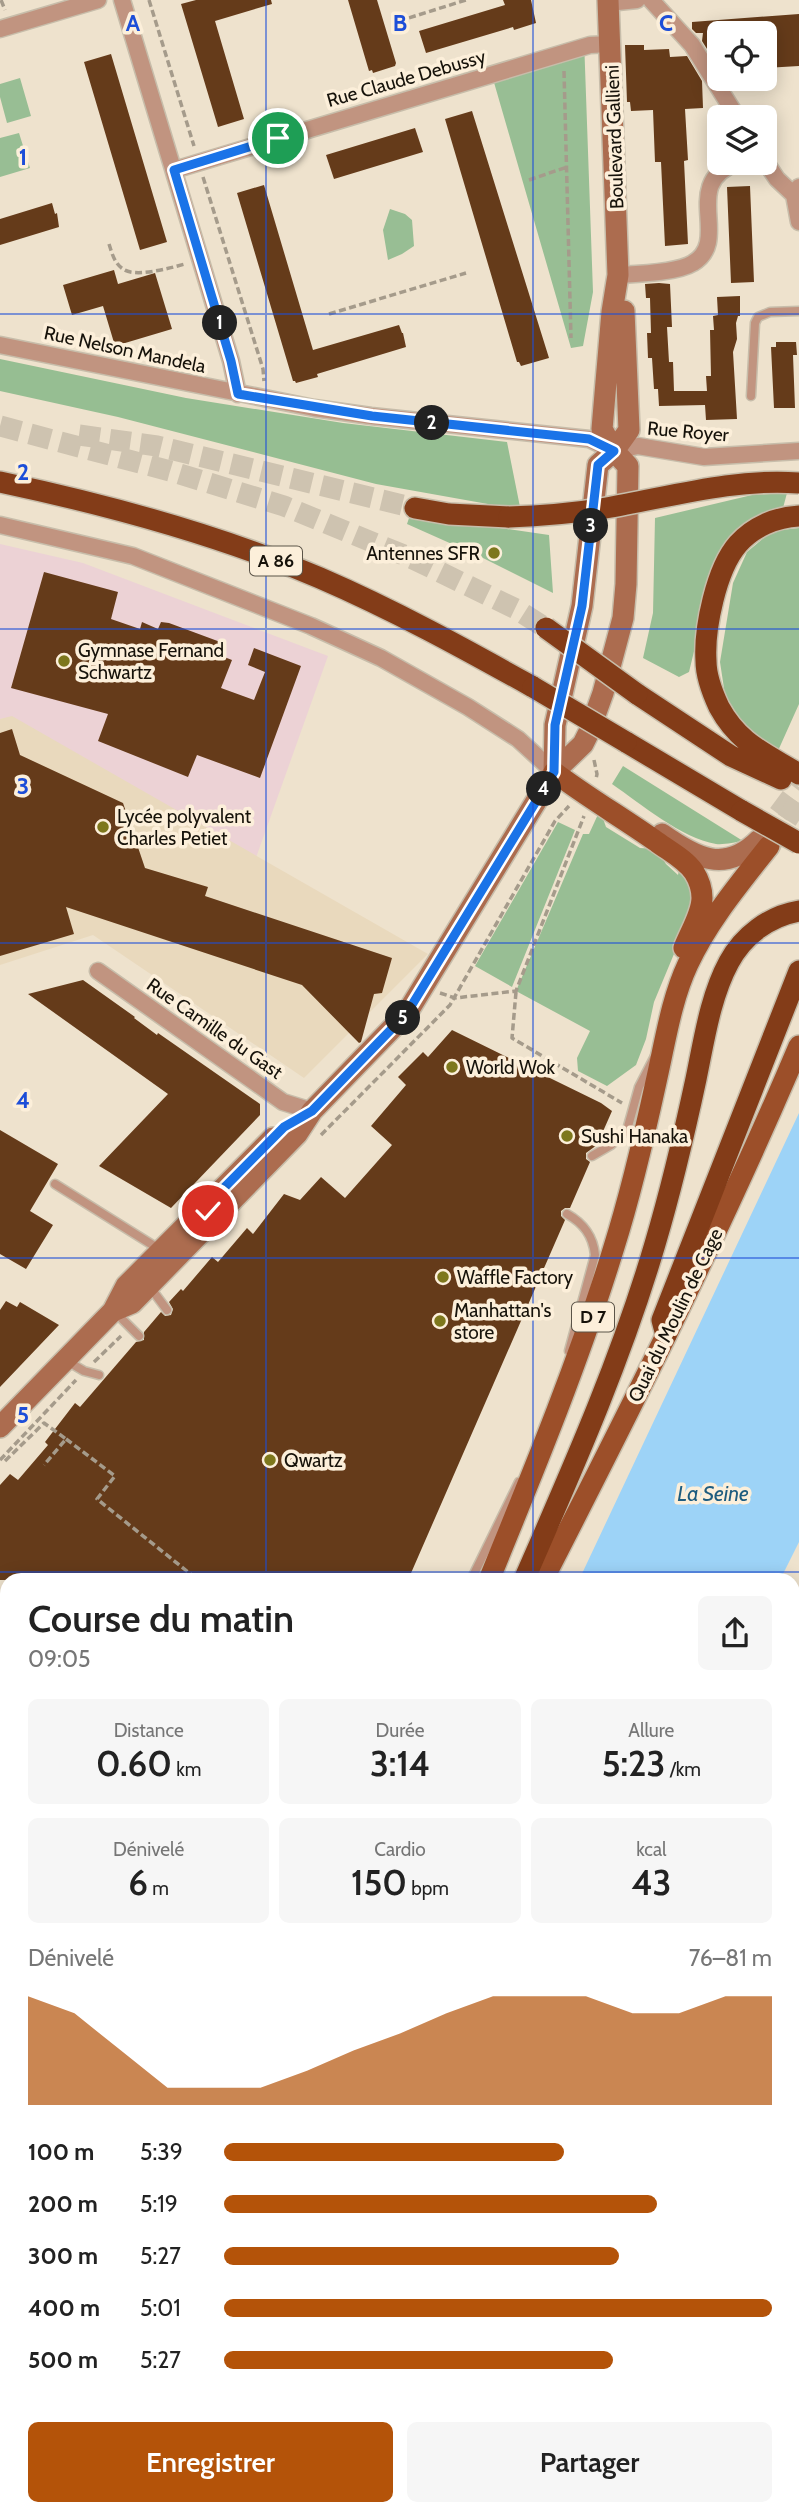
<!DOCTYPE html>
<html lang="fr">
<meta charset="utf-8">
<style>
:root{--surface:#fff;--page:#f6f6f6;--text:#222;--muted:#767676;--accent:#b45309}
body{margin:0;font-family:Cabin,sans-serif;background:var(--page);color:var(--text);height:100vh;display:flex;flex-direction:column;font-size:26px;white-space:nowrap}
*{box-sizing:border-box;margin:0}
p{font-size:23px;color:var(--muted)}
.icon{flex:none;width:38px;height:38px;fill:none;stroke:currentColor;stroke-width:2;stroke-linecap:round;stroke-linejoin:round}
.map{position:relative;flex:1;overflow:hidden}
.side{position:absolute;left:0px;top:1573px;width:800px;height:943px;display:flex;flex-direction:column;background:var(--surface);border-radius:21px 21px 0 0;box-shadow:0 4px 18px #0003}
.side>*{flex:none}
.fabs{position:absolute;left:707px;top:21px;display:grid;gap:14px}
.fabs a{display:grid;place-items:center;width:70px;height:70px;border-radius:10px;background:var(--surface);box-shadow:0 4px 18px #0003;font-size:35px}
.pin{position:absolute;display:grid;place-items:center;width:60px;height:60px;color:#fff;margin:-30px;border:4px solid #fff;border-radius:50%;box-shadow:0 2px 7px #0007}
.km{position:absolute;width:35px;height:35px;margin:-18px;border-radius:50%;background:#222;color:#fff;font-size:19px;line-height:35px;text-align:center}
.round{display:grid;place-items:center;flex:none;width:74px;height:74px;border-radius:10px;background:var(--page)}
.summary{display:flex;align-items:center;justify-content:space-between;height:119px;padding:0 28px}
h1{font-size:38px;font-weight:600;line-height:52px}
.stats{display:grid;grid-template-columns:repeat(3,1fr);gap:10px;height:119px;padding:7px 28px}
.stats div{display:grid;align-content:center;border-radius:10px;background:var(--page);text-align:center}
.stats b{font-size:35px;font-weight:600}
.stats small{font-size:19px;font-weight:400}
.stats p{font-size:19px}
.chart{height:196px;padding:14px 28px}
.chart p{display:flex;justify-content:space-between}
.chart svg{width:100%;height:126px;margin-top:7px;fill:var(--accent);opacity:.7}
.action{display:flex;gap:14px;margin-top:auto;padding:14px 28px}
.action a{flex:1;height:80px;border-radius:10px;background:var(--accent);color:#fff;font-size:28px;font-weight:600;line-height:80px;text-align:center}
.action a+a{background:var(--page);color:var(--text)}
ul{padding:0 28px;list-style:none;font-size:23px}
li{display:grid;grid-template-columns:112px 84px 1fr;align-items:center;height:52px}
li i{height:18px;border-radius:9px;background:var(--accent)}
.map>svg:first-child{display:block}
.industrial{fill:#ecd2d5}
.built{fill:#e9d9bd}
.green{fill:#98be94}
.forest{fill:#96be92}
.water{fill:#9dd3f7}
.building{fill:#653b1a}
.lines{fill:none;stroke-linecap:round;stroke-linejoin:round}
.secondary-tunnel{stroke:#cec3b0;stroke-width:21;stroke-dasharray:21 10;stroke-linecap:butt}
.highway-tunnel{stroke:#cec3b0;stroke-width:21;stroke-dasharray:21 10;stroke-linecap:butt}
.lane-casing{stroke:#c7bdaa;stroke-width:11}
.street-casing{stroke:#c7bdaa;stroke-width:19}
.secondary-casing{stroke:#c7bdaa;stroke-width:24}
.primary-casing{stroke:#c7bdaa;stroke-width:24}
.highway-casing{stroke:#c7bdaa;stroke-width:24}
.path{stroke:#a59b8b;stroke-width:3.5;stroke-dasharray:7 3.5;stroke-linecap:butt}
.lane{stroke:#c19480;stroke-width:8}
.street{stroke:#c19480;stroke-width:16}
.secondary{stroke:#ac6c4f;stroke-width:21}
.primary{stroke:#9c4f29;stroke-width:21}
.highway{stroke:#833c18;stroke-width:21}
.highway-bridge-casing{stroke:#c7bdaa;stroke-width:24;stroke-linecap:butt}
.highway-bridge{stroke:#833c18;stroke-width:21}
.route-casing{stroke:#fff;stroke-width:14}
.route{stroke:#1a73e8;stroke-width:9}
.grid{fill:none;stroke:#1d4ed8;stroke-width:2;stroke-opacity:0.55}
.poi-dot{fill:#7d771c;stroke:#fcefda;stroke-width:2.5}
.labels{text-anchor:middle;stroke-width:7;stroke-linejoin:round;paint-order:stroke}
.shield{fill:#fcefda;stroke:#5b5448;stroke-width:2}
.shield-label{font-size:18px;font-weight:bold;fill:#16120a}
.street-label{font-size:19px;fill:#16120a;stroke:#fcefda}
.poi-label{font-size:19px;fill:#16120a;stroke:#fcefda;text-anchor:start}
.water-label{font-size:21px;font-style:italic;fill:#1e5c7f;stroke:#fcefda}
.grid-label{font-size:23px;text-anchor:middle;font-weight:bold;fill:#1d4ed8;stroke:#fcefda;stroke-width:7;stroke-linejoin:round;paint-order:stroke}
</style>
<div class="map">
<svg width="799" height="2515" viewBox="0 0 799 2515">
<rect width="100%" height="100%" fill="#eee2cd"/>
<path class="industrial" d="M0,544L83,563L328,656L253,866L13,717L0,719Z
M0,2252L7,2257V2456L0,2468Z"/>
<path class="built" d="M12,716L428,954L304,1078L93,935L0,965V719Z"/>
<path class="green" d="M584,39L593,292L583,346L571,348L493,79Z
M20,78L31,116L7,123L0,97V84Z
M19,133L30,168L0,177V138Z
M390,209L405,214L412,220L414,246L402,254L388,260L383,230Z
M787,493L783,508L766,512L705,606L689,672L679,677L643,658L653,613L655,518L752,495Z
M410,515L549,535L553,593L481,557L407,524Z
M799,528V704L777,753L750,735L725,695L720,662L733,583L747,552L772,531Z
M600,810L606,827L640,848L656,849L666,864L678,875L680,866L696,901L654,1002L646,1039L636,1065L607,1086L578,1071L577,1058L590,1031L516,991L583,834H589Z
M558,822L575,830L512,987L475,966Z"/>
<path class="forest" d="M0,359L186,398L343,423L507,442L520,507L499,506L376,484L118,417L0,391Z
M623,766L743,841C735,842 724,845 716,844C681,838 641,804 612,784Z"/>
<path class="water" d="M799,1113V1542L780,1580H579Z
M103,2510H357L353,2515H99Z"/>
<path class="building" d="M196,0H271L272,4L215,21L244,119L218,127L181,4Z
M348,0H377L396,63L395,66L373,73L372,70L369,71Z
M503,0H531L536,23L514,30L513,27L426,53L419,31L505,5Z
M799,14V66L765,68V33H719V68L702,41L703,33H696L692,29V22Z
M625,45H644V50L669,49L670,57L687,56L702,81L703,108L685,109L688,160L684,161L688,244L665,246L661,162H655L653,110L631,111L630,102H627Z
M111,54L167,242L140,250L84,62Z
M472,111L549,358L521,366L519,362H517L445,119Z
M415,128L423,152L334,179L326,155Z
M264,185L313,350L399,325L402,333H403L406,347L317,374L318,377L296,383L295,381H293L237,193Z
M750,186L754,282L731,283L727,187Z
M52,203L55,214L57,213L59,227L0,245V219Z
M114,270L118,284L155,273L172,329L115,346L103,306L72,315L63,285Z
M659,283L670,284L672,327H667L669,362H673L674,391H707L706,376H711L710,330H714L713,316L718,315L717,297L740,296V316H738L736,323L737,339L733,352L737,419L706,420L705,405L659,406L658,389H654L652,358H648L647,333H651L650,298H646L645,284Z
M776,342H796L797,355H793L795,408H774L771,347H776Z
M44,572L118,592L111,619L140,629L142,622L158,629L161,622L169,623L223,643L219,655L232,660L221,688L254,700L265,672L248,665L254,648L301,666L260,778L197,755L188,777L98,741L108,714L11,688Z
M12,729L20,755L123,803L145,868L208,887L205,896L392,958L382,993L374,994L361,1042L359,1043L302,985L66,907L74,934L0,956V733Z
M83,980L135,1017L134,1018L157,1035L158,1033L260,1104V1115L171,1208L99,1166L168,1094L28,994Z
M452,1030L601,1103L612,1111L597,1145L586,1153V1159L590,1162L570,1208H565L561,1211V1216L565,1220L408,1580H0V1485L10,1474L18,1480L48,1445L45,1442L75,1403L80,1407L136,1342L144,1340V1332L161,1312L165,1316L171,1315L173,1309L169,1302L181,1289L183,1291L212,1257L218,1262L247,1228L253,1234L284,1194L300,1200L321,1177L345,1198L392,1145L371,1126L406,1085L398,1077L423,1052L428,1057Z
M0,1130L58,1164L30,1211L53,1225L26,1269L0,1254Z
M6,1301L17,1307L20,1302L59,1325L0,1387V1310Z"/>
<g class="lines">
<path class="secondary-tunnel" d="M760,839L799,787"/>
<path class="highway-tunnel" d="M0,426L170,471L284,506L411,558L516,609L546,628
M79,435L157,446L415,508
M770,846L799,801"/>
<defs>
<path id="lane" d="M751,396L755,323L758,317L770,312L799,311
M592,1156L611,1145L627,1130L639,1087L655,1056
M55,1184L159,1249
M567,1214C583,1223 593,1235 595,1255L569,1351
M150,1287L167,1310
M116,1313L139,1336
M67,1361L84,1371L99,1375
M471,1580L519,1482"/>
<path id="street" d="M122,0L231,361L238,394
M651,0L692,45L737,117
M608,3L637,0
M0,29L98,0
M765,161L777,179L794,195
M174,170L590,45L610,44
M799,187L794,195L799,222
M618,275C637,274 677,273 693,263C732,240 680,184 736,163
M0,345L314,408L371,416L589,439L614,451L638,446L704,457L799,451
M0,525L133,556L311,626L381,658L468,707L518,739L554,772
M98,971L283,1102L312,1111
M793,1782L799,1774
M793,1952L799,1954
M793,2123L799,2127
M793,2167L799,2153
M793,2217L799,2219
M381,2515L384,2510"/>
<path id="secondary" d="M554,772L555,725L582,606L598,465L614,451L629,430L624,311
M662,834C696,858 725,874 759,840
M113,1311L132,1303L297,1134L312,1111L407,1013L554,772L583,744L589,732L603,693L623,618L626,584L628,466L614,451L602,429L612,312L618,275L608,0
M0,1427L113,1311L126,1286L273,1138
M0,2189L7,2194
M0,2210L7,2215"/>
<path id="primary" d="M554,772C587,797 623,818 657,842C669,851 685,859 694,872C699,880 702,889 702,898C702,914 690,932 684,948
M489,1580C534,1470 579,1361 614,1247C631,1193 644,1137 656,1082C665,1043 671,1000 688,964C708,921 740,883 769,846
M543,1580C633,1404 722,1228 799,1046
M0,2508L7,2496
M38,2515L42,2510"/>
<path id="highway" d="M0,482C109,505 217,534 320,578C394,610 463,648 533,687
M415,508L449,514L509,517
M799,516C776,517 753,527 738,544C716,569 704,629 706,661C706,677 712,692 719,707C739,744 765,753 799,774
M637,694L731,756L781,779
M626,742L742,811
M666,1335L662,1320L799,971
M524,1580C572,1470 621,1360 655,1244C671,1190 684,1135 696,1079C704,1041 710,997 729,962C743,936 769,916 799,911"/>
</defs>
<use href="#lane" class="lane-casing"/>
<use href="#street" class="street-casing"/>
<use href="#secondary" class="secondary-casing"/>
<use href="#primary" class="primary-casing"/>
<use href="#highway" class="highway-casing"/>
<path class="path" d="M1,0L5,10
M149,0L194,146
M399,21L466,0
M564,71L571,338
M203,177L263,369L264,381
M529,180L567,167
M109,244C112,253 114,263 123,269C135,278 170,268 185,264
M329,314L466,273
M594,760L597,774L596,779
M516,992L512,1038L622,1103
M440,993L455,998L516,991L584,816
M321,1135L450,1005L555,821L569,806
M94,1362L121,1336
M66,1439L115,1476L97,1499L198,1580
M0,1460L76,1380
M5,1461L44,1423L66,1439L44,1465
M793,1661L799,1652
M793,1733L799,1738
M91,2515L94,2510"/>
<use href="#lane" class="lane"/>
<use href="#street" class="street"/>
<use href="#secondary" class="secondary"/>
<use href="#primary" class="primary"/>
<use href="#highway" class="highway"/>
<defs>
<path id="highway-bridge" d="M509,517C542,516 574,513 606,508C670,497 734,478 799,483
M546,628L637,694
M533,687L626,742
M742,811L799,843"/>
</defs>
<use href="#highway-bridge" class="highway-bridge-casing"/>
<use href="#highway-bridge" class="highway-bridge"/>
</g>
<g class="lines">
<defs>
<path id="route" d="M208,1211L209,1203L284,1127L312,1111L407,1013L554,772L555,725L582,606L598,465L614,451L589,439L372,416L238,394L231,361L174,170L278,138"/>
</defs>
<use href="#route" class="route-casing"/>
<use href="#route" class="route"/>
</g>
<path class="grid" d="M266,0V1580M533,0V1580M0,314H799M0,629H799M0,943H799M0,1258H799M0,1572H799M0,1886H7M793,1886H799M0,2201H7M793,2201H799M266,2510V2515M533,2510V2515"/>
<g class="poi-dot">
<circle cx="494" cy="553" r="7"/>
<circle cx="64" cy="661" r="7"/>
<circle cx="103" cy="827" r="7"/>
<circle cx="452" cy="1067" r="7"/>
<circle cx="567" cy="1136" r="7"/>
<circle cx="443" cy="1277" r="7"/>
<circle cx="440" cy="1321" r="7"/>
<circle cx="270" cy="1460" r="7"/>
</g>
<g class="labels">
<g class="shield">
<rect x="250" y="546.5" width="52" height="29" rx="5"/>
<rect x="572" y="1302.5" width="42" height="29" rx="5"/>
</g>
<g class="shield-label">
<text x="276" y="567">A 86</text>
<text x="593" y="1323">D 7</text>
</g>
<g class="street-label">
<text transform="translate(406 78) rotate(-16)" y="7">Rue Claude Debussy</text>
<text transform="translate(614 137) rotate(-92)" y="7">Boulevard Gallieni</text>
<text transform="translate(125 349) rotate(12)" y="7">Rue Nelson Mandela</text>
<text transform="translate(688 431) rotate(5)" y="7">Rue Royer</text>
<text transform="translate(215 1028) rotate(35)" y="7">Rue Camille du Gast</text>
<text transform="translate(675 1315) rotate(-64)" y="7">Quai du Moulin de Cage</text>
</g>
<g class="poi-label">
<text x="480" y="560" text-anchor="end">Antennes SFR</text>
<text x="78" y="657">Gymnase Fernand<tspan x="78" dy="22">Schwartz</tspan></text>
<text x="117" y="823">Lycée polyvalent<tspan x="117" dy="22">Charles Petiet</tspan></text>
<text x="466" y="1074">World Wok</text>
<text x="581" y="1143">Sushi Hanaka</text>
<text x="457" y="1284">Waffle Factory</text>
<text x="454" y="1317">Manhattan's<tspan x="454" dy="22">store</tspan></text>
<text x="284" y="1467">Qwartz</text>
</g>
<g class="water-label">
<text x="713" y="1501">La Seine</text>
</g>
</g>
<g class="grid-label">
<text x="133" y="31">A</text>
<text x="400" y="31">B</text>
<text x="666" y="31">C</text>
<text x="23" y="165">1</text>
<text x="23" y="480">2</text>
<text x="23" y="794">3</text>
<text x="23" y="1108">4</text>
<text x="23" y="1423">5</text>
</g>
</svg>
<div class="fabs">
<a><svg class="icon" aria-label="locate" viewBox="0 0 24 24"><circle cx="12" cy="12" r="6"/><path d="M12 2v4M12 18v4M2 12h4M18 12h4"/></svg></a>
<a><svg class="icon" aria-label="layers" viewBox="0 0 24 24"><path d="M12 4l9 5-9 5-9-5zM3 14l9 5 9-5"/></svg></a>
</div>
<div class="pin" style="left:278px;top:138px;background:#1e9e55"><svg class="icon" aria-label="arrive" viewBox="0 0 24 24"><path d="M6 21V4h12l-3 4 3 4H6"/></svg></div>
<div class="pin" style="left:208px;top:1211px;background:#d93025"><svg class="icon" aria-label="check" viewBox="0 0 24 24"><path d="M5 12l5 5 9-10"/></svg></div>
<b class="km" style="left:220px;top:323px">1</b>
<b class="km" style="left:432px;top:423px">2</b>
<b class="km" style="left:591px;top:526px">3</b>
<b class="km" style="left:544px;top:789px">4</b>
<b class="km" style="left:403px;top:1018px">5</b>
<section class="side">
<div class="summary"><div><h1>Course du matin</h1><p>09:05</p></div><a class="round"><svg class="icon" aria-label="share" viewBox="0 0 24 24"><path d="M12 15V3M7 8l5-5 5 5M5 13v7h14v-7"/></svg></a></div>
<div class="stats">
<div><p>Distance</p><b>0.60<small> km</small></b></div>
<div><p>Durée</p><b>3:14</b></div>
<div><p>Allure</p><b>5:23<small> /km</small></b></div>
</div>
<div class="stats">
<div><p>Dénivelé</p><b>6<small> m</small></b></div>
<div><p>Cardio</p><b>150<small> bpm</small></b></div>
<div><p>kcal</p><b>43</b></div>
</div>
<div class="chart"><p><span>Dénivelé</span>76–81 m</p>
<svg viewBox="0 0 160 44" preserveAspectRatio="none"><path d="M0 44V6L10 12L20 25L30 38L40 38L50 38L60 32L70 25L80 19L90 12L100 6L110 6L120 6L130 12L140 12L150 6L160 6V44z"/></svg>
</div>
<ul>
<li><b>100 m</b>5:39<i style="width:62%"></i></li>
<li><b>200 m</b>5:19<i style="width:79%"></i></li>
<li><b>300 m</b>5:27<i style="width:72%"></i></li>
<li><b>400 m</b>5:01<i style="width:100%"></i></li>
<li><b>500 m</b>5:27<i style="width:71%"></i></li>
</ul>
<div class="action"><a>Enregistrer</a><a>Partager</a></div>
</section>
</div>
